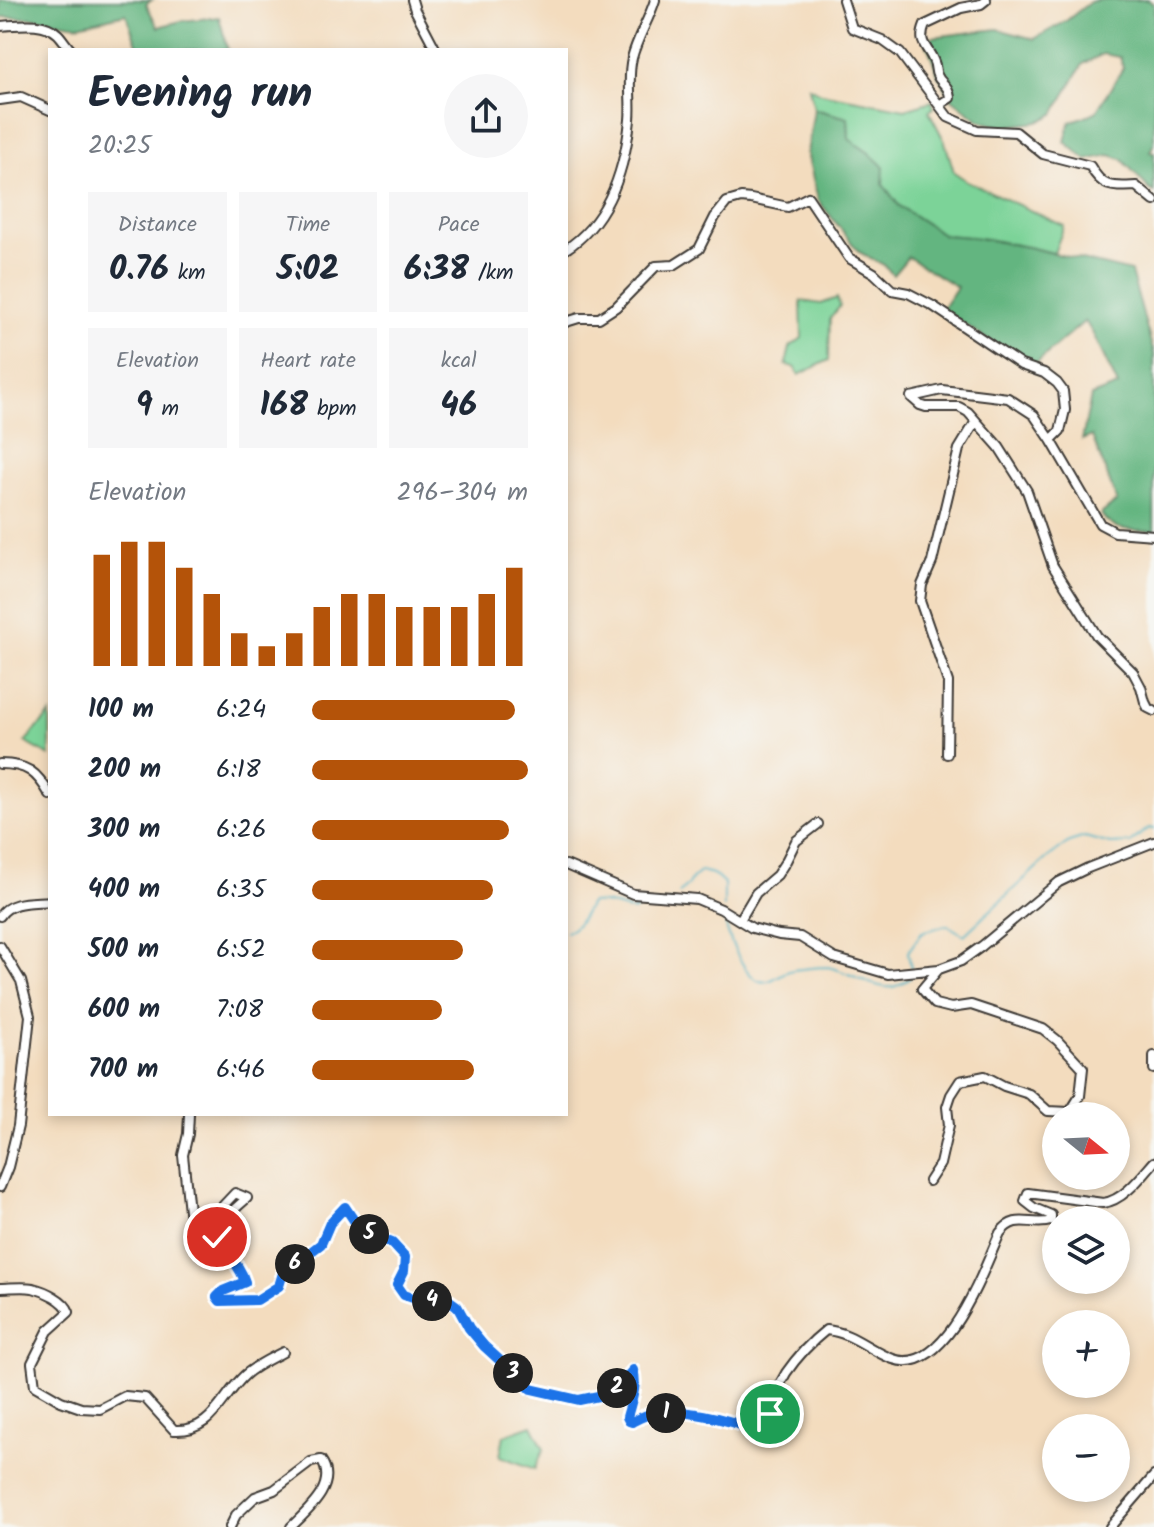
<!DOCTYPE html>
<meta charset="utf-8">
<style>
:root{--surface:#fff;--page:#f6f6f7;--text:#1f2937;--muted:#747a83;--accent:#b45309}
body{margin:0;font-family:Kalam,sans-serif;background:var(--page);color:var(--text);height:100vh;display:flex;flex-direction:column;font-size:30px;white-space:nowrap}
*{box-sizing:border-box;margin:0}
p{font-size:26px;color:var(--muted)}
.icon{flex:none;width:44px;height:44px;fill:none;stroke:currentColor;stroke-width:2;stroke-linecap:round;stroke-linejoin:round}
.map{position:relative;flex:1;overflow:hidden}
.panel{position:absolute;left:48px;top:48px;width:520px;height:1068px;display:flex;flex-direction:column;background:var(--surface);border-radius:0px;box-shadow:0 4px 12px #0003}
.panel>*{flex:none}
.needle{width:52px;rotate:108deg}
.buttons{position:absolute;left:1042px;top:1102px;display:grid;gap:16px}
.buttons a{display:grid;place-items:center;width:88px;height:88px;border-radius:50%;background:var(--surface);box-shadow:0 4px 12px #0003;font-size:40px}
.pin{position:absolute;display:grid;place-items:center;width:68px;height:68px;color:#fff;margin:-34px;border:4px solid #fff;border-radius:50%;box-shadow:0 2px 8px #0007}
.km{position:absolute;width:40px;height:40px;margin:-20px;border-radius:50%;background:#222;color:#fff;font-size:22px;line-height:40px;text-align:center}
.round{display:grid;place-items:center;flex:none;width:84px;height:84px;border-radius:42px;background:var(--page)}
.headline{display:flex;align-items:center;justify-content:space-between;height:136px;padding:0 40px}
h1{font-size:44px;font-weight:800;line-height:60px}
.stats{display:grid;grid-template-columns:repeat(3,1fr);gap:12px;height:136px;padding:8px 40px}
.stats div{display:grid;align-content:center;border-radius:0px;background:var(--page);text-align:center}
.stats b{font-size:34px;font-weight:800}
.stats small{font-size:22px;font-weight:400}
.stats p{font-size:22px}
.chart{height:224px;padding:16px 40px}
.chart p{display:flex;justify-content:space-between}
.chart svg{width:100%;height:144px;margin-top:8px;stroke:var(--accent);stroke-width:6}
ul{padding:0 40px;list-style:none;font-size:26px}
li{display:grid;grid-template-columns:128px 96px 1fr;align-items:center;height:60px}
li i{height:20px;border-radius:10px;background:var(--accent)}
.map>svg:first-child{display:block}
.green{fill:#7bd398;stroke:#4c785a;stroke-width:2}
.forest{fill:#64b580;stroke:#40684e;stroke-width:2}
.lines{fill:none;stroke-linecap:round;stroke-linejoin:round}
.stream{stroke:#42aec0;stroke-width:2}
.minor-casing{stroke:#3c3934;stroke-width:12}
.minor{stroke:#fff;stroke-width:8}
.route-casing{stroke:#fff;stroke-width:16}
.route{stroke:#1a73e8;stroke-width:10}
</style>
<div class="map">
<svg width="1154" height="1527" viewBox="0 0 1154 1527">
<rect width="100%" height="100%" fill="#f6f6f2"/>
<filter id="ink" filterUnits="userSpaceOnUse"><feTurbulence type="fractalNoise" baseFrequency=".0125" numOctaves="2"/><feDisplacementMap in="SourceGraphic" scale="16" xChannelSelector="R" yChannelSelector="G"/><feConvolveMatrix kernelMatrix="1 2 1 2 8 2 1 2 1" color-interpolation-filters="sRGB"/></filter>
<filter id="wash" filterUnits="userSpaceOnUse"><feTurbulence type="fractalNoise" baseFrequency=".006" numOctaves="4" result="noise"/><feDisplacementMap in="SourceGraphic" scale="32" xChannelSelector="R" yChannelSelector="G"/><feGaussianBlur stdDeviation="1.8" result="paint"/><feColorMatrix in="noise" values="0 0 0 0 0 0 0 0 0 0 0 0 0 0 0 0 0 1.4 0 .05"/><feComposite in="paint" operator="in"/></filter>
<g filter="url(#wash)">
<rect width="100%" height="100%" fill="#f3dcbe"/>
<path class="green" d="M809,87L821,93L905,109L932,101L934,108L929,111L945,142L954,172L967,181L1064,226L1054,253L988,239L944,235L899,206L883,184L869,153L849,139L848,118L814,109Z
M837,298L840,306L830,319L829,360L799,375L795,367L786,365L790,347L802,338L801,301L821,304Z
M50,714V756L25,742Z
M532,1425L544,1449L535,1469L500,1456L504,1435Z"/>
<path class="forest" d="M0,0H152L146,4L158,27L181,21L219,17L228,50H139L126,14L78,25L35,18L0,17Z
M1098,0H1148L1154,4V143L1150,152L1154,153V192L1149,189L1122,159L1110,155L1087,160L1065,142L1070,122L1096,112L1123,68L1120,57L1103,54L1083,64L1054,114L1038,122L1001,127L979,120L952,99L939,77L926,42L932,37L998,29L1034,39L1066,21L1090,2Z
M814,109L848,118L849,139L869,153L884,167L883,184L899,206L944,235L972,237L1028,247L1131,272L1154,354V531C1133,529 1113,534 1101,514L1117,501L1092,436L1082,440L1091,396L1118,386L1093,334L1085,321L1034,365L1022,363L942,309L957,287L908,257L893,275L884,265L859,252L818,200L807,153Z"/>
<g class="lines">
<path class="stream" d="M679,894L700,871L713,874L724,884V907
M725,917C725,933 744,976 760,981C771,984 779,974 789,971C797,969 819,967 827,967C845,969 875,990 893,987C898,986 905,981 910,978V974
M566,932C578,928 584,914 590,903C610,901 615,908 634,911L639,906L652,908L672,901
M911,968L908,952L922,932L947,925L964,935L1047,858L1069,842L1085,837L1110,844L1130,843L1149,828L1154,829"/>
</g>
</g>
<g filter="url(#ink)">
<g class="lines">
<defs>
<path id="minor" d="M412,0L415,10L436,50
M843,0L852,28L882,40L900,53L948,117L977,130L1016,132L1043,154L1090,166C1103,189 1112,187 1136,186L1154,201
M0,26C18,25 44,20 58,34C63,39 66,45 71,50
M0,100L21,97L50,110
M939,105L950,98C949,84 941,85 937,75C935,71 936,66 934,62C928,46 917,44 925,25L961,8L981,4L986,0
M566,249C609,221 625,168 630,120C632,99 627,78 632,58C637,38 649,20 655,0
M566,322L579,318H599L616,307L656,266L674,265L699,249L715,217L727,202L741,198L751,199L788,207L808,197L849,258L874,273L892,290L908,293L933,306L1021,365L1044,373L1057,383L1063,391L1065,410L1060,431L1051,440
M911,397L920,405L926,407H959L968,412L999,447L1027,491L1053,566L1097,636L1133,672L1141,687L1145,702L1148,708L1154,711
M911,397L942,390L1008,398L1034,415L1051,440L1100,524L1115,532L1154,535
M947,754L948,682L920,601L922,585L932,562L959,449L976,421
M0,764C27,764 37,772 50,795
M566,865L633,894L697,899L721,909L752,928L779,935L800,937L834,958L888,974L939,969L961,961L982,946L1059,882L1088,868L1154,842
M0,916C10,900 33,903 50,901
M740,920L756,893L777,875L786,861L796,841L818,824
M0,946L21,981L30,1016L18,1126L8,1167L0,1187
M1154,1056V1069
M189,1114L188,1134L183,1155L190,1220L193,1231L200,1230L235,1193L247,1198L221,1221L217,1237C226,1252 240,1265 245,1282L223,1291L217,1297L220,1301L257,1300L279,1286L283,1273L321,1244L330,1223L345,1207L361,1231L392,1243L405,1257L404,1271L397,1285L404,1295L422,1301H450L457,1306L469,1328L484,1346L531,1389L579,1400L608,1394L616,1389L633,1370
M929,1181L940,1164L949,1125L947,1107L951,1095L960,1081L985,1076L1004,1086L1029,1094L1048,1111L1070,1112L1080,1096L1083,1068L1057,1040L1043,1029L971,1005L951,1008L935,1004L922,989L938,970
M0,1288C10,1288 23,1286 33,1288C45,1291 65,1300 69,1312L48,1331L32,1363L35,1386L61,1401L81,1408L100,1409L125,1396L145,1398L174,1430C213,1432 220,1398 245,1375C256,1365 270,1359 283,1352
M633,1370C638,1385 631,1402 627,1417L629,1421L632,1422C638,1419 643,1416 650,1414C682,1406 727,1420 757,1430C772,1423 771,1404 777,1390C779,1385 783,1379 786,1373C797,1357 811,1342 826,1330C852,1332 870,1351 893,1359C946,1378 984,1268 1000,1233C1016,1212 1031,1227 1051,1221V1215L1034,1208L1025,1201L1028,1193L1103,1203C1123,1201 1141,1177 1154,1162
M230,1527L236,1515L255,1497L274,1490L311,1462L321,1460C339,1485 307,1511 291,1527
M1110,1527L1154,1476"/>
</defs>
<use href="#minor" class="minor-casing"/>
<use href="#minor" class="minor"/>
</g>
</g>
<g class="lines" filter="url(#ink)">
<defs>
<path id="route" d="M217,1237C226,1253 240,1265 245,1282L223,1291L217,1297L220,1301L257,1300L279,1286L283,1273L321,1244L330,1223L345,1207L361,1231L392,1243L405,1257L404,1271L397,1285L404,1295L422,1301H450L457,1306L469,1328L484,1346L531,1389L579,1400L608,1394L616,1389L633,1370C638,1385 631,1402 627,1417L629,1421L632,1422C638,1419 643,1416 650,1414C681,1406 727,1420 757,1430L763,1427L770,1414"/>
</defs>
<use href="#route" class="route-casing"/>
<use href="#route" class="route"/>
</g>
</svg>
<div class="buttons">
<a><svg class="needle" viewBox="-14 -14 28 28"><path d="M0-13l5 13h-10z" fill="#e53935"/><path d="M0 13l5-13h-10z" fill="#747a83"/></svg></a>
<a><svg class="icon" aria-label="layers" viewBox="0 0 24 24"><path d="M12 4l9 5-9 5-9-5zM3 14l9 5 9-5"/></svg></a>
<a>+</a>
<a>−</a>
</div>
<div class="pin" style="left:770px;top:1414px;background:#1e9e55"><svg class="icon" aria-label="arrive" viewBox="0 0 24 24"><path d="M6 21V4h12l-3 4 3 4H6"/></svg></div>
<div class="pin" style="left:217px;top:1237px;background:#d93025"><svg class="icon" aria-label="check" viewBox="0 0 24 24"><path d="M5 12l5 5 9-10"/></svg></div>
<b class="km" style="left:666px;top:1413px">1</b>
<b class="km" style="left:617px;top:1388px">2</b>
<b class="km" style="left:513px;top:1373px">3</b>
<b class="km" style="left:432px;top:1301px">4</b>
<b class="km" style="left:369px;top:1234px">5</b>
<b class="km" style="left:295px;top:1264px">6</b>
<section class="panel">
<div class="headline"><div><h1>Evening run</h1><p>20:25</p></div><a class="round"><svg class="icon" aria-label="share" viewBox="0 0 24 24"><path d="M12 15V3M7 8l5-5 5 5M5 13v7h14v-7"/></svg></a></div>
<div class="stats">
<div><p>Distance</p><b>0.76<small> km</small></b></div>
<div><p>Time</p><b>5:02</b></div>
<div><p>Pace</p><b>6:38<small> /km</small></b></div>
</div>
<div class="stats">
<div><p>Elevation</p><b>9<small> m</small></b></div>
<div><p>Heart rate</p><b>168<small> bpm</small></b></div>
<div><p>kcal</p><b>46</b></div>
</div>
<div class="chart"><p><span>Elevation</span>296–304 m</p>
<svg viewBox="0 0 160 44" preserveAspectRatio="none"><path d="M5 44V10M15 44V6M25 44V6M35 44V14M45 44V22M55 44V34M65 44V38M75 44V34M85 44V26M95 44V22M105 44V22M115 44V26M125 44V26M135 44V26M145 44V22M155 44V14"/></svg>
</div>
<ul>
<li><b>100 m</b>6:24<i style="width:94%"></i></li>
<li><b>200 m</b>6:18<i style="width:100%"></i></li>
<li><b>300 m</b>6:26<i style="width:91%"></i></li>
<li><b>400 m</b>6:35<i style="width:84%"></i></li>
<li><b>500 m</b>6:52<i style="width:70%"></i></li>
<li><b>600 m</b>7:08<i style="width:60%"></i></li>
<li><b>700 m</b>6:46<i style="width:75%"></i></li>
</ul>
</section>
</div>
